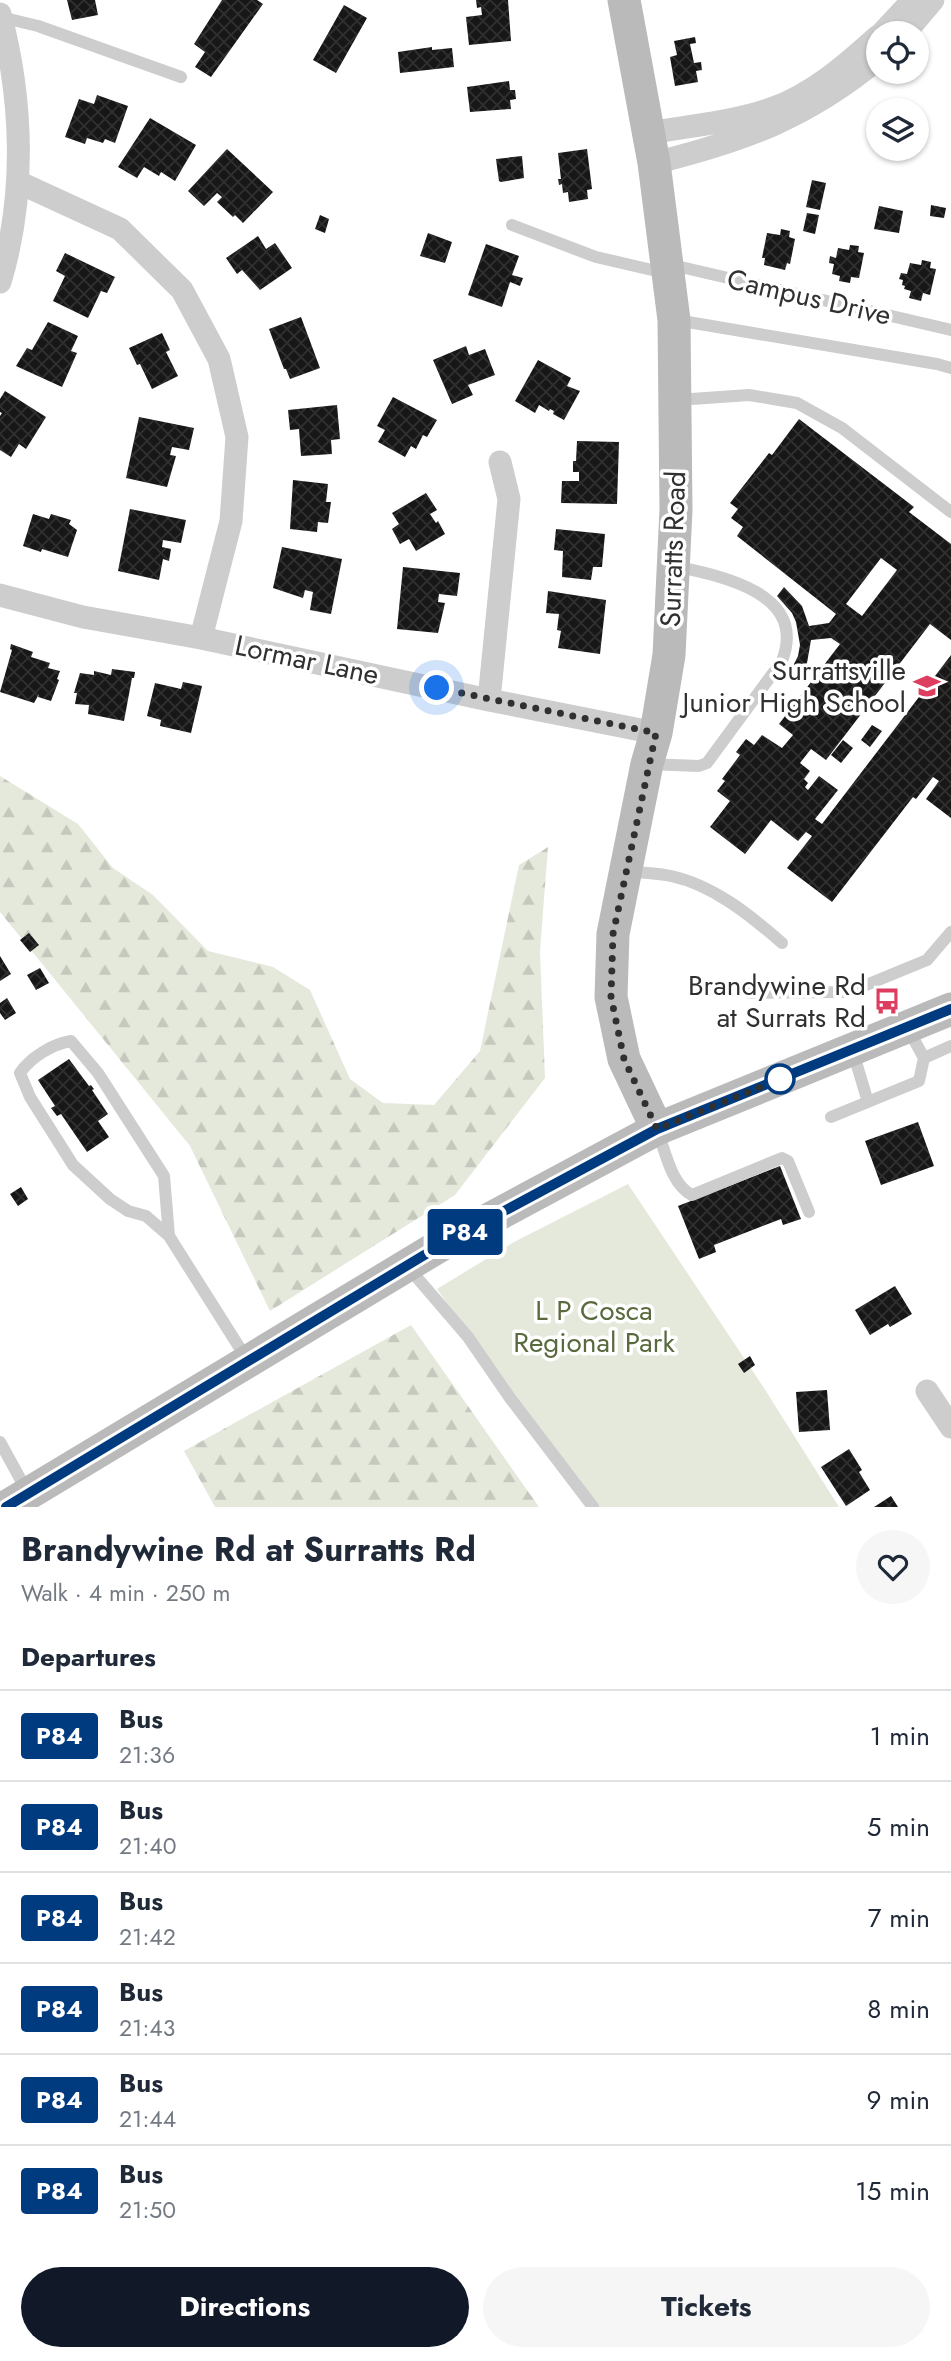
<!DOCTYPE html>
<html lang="en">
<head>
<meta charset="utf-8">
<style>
	body { margin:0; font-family:Jost,sans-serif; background:#f6f6f7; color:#1f2937; height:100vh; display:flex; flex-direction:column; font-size:26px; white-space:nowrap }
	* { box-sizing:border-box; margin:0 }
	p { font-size:23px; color:#747a83 }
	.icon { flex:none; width:38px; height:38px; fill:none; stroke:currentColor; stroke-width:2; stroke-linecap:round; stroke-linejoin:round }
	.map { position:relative; height:1507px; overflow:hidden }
	.panel { display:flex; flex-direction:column; background:#fff; flex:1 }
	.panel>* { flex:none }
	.badge { padding:0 14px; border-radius:5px; font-size:24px; line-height:46px }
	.controls { position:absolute; left:866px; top:21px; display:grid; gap:14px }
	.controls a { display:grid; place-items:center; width:63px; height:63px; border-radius:50%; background:#fff; box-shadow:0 2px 5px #0004; font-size:35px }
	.you { position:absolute; width:35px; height:35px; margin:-18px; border:5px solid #fff; border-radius:50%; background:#1a73e8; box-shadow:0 0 0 10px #1a73e833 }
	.map>.badge { position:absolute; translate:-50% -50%; box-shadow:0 0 0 4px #fff }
	h2 { padding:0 21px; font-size:26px; line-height:63px }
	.round { display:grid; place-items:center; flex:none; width:74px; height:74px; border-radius:37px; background:#f6f6f7 }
	.summary { display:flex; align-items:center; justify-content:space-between; height:119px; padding:0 21px }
	h1 { font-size:33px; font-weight:700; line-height:52px }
	.button { display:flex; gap:14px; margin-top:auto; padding:14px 21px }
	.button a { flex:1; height:80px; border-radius:42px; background:#111827; color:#fff; font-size:28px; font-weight:700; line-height:80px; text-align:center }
	.button a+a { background:#f6f6f7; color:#1f2937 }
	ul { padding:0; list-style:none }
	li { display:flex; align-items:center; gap:21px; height:91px; padding:0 21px; border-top:2px solid #e0e1e3 }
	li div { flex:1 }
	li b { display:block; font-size:26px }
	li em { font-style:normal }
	li .badge { min-width:77px; font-weight:700; text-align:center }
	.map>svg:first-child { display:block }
</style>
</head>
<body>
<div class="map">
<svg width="951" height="1507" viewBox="0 0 951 1507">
	<defs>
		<pattern id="forest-firs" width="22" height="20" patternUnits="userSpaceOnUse" patternTransform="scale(1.75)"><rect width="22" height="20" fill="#e5e9dc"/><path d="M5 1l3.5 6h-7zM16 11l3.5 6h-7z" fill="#c5c8bd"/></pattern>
		<pattern id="building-cross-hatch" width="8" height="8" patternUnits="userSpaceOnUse" patternTransform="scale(1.75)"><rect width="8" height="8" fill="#171717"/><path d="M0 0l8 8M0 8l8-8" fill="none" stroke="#303030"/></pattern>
	</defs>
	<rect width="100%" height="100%" fill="#fff"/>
	<path fill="url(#forest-firs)" d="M 0,776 L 78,824 L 113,868 L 153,895 L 208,951 L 273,967 L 310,990 L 350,1079 L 383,1103 L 434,1105 L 480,1051 L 519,865 L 548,847 L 540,951 L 545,1078 L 455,1195 L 270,1311 L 190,1146 L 0,912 Z
		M 411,1325 L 539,1507 L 215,1507 L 184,1451 Z"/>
	<path fill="#e5e9dc" d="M 628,1184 L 764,1388 L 839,1507 L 588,1507 L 437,1289 L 514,1242 Z"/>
	<path fill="url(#building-cross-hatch)" fill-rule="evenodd" d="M 67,0 L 95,0 L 98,15 L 72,20 Z
		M 222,0 L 257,0 L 263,4 L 211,77 L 195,67 L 205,52 L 194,44 Z
		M 476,0 L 508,0 L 511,41 L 469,45 L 466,17 L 482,15 L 481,7 L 477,8 Z
		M 344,5 L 367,18 L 336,73 L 313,60 Z
		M 695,37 L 696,43 L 690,44 L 694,63 L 701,62 L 702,70 L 696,71 L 698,82 L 675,86 L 670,57 L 677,55 L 674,41 Z
		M 432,47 L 432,50 L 452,48 L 454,67 L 400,73 L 398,52 Z
		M 509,81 L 510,90 L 515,90 L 516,99 L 510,100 L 511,109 L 470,112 L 467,87 Z
		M 97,95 L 128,106 L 115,143 L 105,139 L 103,143 L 87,138 L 85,144 L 65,137 L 79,99 L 94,104 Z
		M 150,118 L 196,145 L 175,181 L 161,172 L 159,176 L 144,167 L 137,178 L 118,167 Z
		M 227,149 L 273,192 L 243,223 L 235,215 L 233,217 L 217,202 L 222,197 L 217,193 L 204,206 L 188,191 Z
		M 587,149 L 592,189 L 587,190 L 588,199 L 569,202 L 568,192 L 563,193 L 562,184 L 559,185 L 558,179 L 561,179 L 558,153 Z
		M 522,156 L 524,178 L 501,182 L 499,181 L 496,159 Z
		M 812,180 L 826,183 L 820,210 L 806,207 Z
		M 931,205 L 946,208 L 944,218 L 930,216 Z
		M 879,206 L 903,211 L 899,233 L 874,229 Z
		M 807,213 L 819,215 L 815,234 L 803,231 Z
		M 320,215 L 329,219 L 325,233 L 315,229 Z
		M 781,229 L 790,231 L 789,237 L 795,239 L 790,264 L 787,263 L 785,270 L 764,265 L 765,258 L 762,258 L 767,233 L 780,235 Z
		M 428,233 L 452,242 L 445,263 L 420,256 Z
		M 258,236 L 266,249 L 275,243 L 292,268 L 260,290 L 242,270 L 237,274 L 226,258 Z
		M 486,244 L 519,256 L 512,275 L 523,278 L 520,286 L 510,282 L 502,307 L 468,295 Z
		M 850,245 L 859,246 L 858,252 L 864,253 L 859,278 L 851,277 L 850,283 L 839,281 L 840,276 L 832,274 L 834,264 L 829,263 L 830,256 L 836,258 L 838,248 L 849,250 Z
		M 65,253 L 115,277 L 107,293 L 101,291 L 88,318 L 53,301 L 65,276 L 56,271 Z
		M 922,260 L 931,262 L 930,268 L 936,269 L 930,295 L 923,293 L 921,301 L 909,298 L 911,291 L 904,289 L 905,286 L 902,285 L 903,280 L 899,279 L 901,273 L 907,274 L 910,263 L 921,265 Z
		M 301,317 L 320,368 L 290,379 L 286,369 L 284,369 L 269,329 Z
		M 48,322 L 78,336 L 71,351 L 77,353 L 62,387 L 16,366 L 27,348 L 32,350 Z
		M 162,333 L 170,350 L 166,352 L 178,376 L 152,389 L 140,364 L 137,365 L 129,348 Z
		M 466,346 L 469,355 L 485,349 L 495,375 L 468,385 L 473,395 L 452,404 L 433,360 Z
		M 538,360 L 571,378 L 567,386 L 580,391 L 564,420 L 553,414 L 554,411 L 550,409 L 549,411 L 539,405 L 535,413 L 515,401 Z
		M 5,391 L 46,417 L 26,449 L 19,444 L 11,457 L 0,450 L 0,416 L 2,413 L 0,412 L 0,399 Z
		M 393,397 L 437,420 L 427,437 L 423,435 L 416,449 L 411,446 L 405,457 L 378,442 L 385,430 L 377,426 Z
		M 337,405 L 340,439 L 331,440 L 332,454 L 301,456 L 299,429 L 290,430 L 288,410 Z
		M 139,417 L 194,428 L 189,450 L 172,447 L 170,455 L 176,456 L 167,487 L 126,478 Z
		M 799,419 L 914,507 L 909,512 L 951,544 L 951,640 L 930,624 L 826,760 L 811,749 L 800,763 L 810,771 L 804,779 L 808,783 L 805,787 L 808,790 L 819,776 L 838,790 L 815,819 L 822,824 L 951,655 L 951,818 L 926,799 L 939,781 L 933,777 L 916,799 L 913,797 L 832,902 L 787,868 L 812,836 L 806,832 L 798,841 L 771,820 L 745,854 L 710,827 L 730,801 L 717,791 L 725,781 L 722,779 L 740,755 L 736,752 L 746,739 L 754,745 L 762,735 L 782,748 L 793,735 L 779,724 L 840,644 L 831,638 L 811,640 L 807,663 L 797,683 L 788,676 L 798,656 L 800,645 L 796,622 L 792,613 L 777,596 L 784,587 L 802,606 L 809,626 L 829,623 L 836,614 L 737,536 L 743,527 L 731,518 L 738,509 L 730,503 L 769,453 L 772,455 ZM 881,558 L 897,570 L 862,616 L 846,604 Z
		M 577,441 L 619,442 L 617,504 L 561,503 L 562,481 L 579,481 L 579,472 L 573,472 L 573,461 L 576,461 Z
		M 293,480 L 328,484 L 326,502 L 331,502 L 328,523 L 318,522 L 317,532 L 290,529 Z
		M 426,493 L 437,510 L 430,514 L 436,523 L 438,521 L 445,534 L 416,551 L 409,539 L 400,544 L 392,529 L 399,524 L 392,513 Z
		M 130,509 L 186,520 L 181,543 L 163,540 L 162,547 L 171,549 L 169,561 L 163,559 L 159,580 L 118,571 Z
		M 33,514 L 49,519 L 51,514 L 71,520 L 69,524 L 77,530 L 68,557 L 42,549 L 41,552 L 23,546 Z
		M 556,529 L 605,534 L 602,567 L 593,567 L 591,580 L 562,577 L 563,551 L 554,550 Z
		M 282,547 L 342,559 L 331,614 L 310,610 L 313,592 L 305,590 L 303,598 L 273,588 Z
		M 403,567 L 460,573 L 457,596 L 439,594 L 438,602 L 445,603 L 438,633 L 397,629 Z
		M 548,591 L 606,600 L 600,654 L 558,648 L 561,631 L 557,630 L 559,614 L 546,613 Z
		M 11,644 L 33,652 L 31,657 L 50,663 L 48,668 L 60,671 L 57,679 L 59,680 L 51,701 L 38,697 L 39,694 L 34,703 L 0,692 L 12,650 L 10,649 Z
		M 112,669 L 135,672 L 134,678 L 132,678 L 124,721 L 88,714 L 89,705 L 75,704 L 77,693 L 74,693 L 80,673 L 94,675 L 94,671 L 111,675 Z
		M 183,682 L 202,686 L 191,733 L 160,726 L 161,720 L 147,716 L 155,683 L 181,689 Z
		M 872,725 L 882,731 L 870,747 L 861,740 Z
		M 843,740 L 853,748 L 841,763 L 831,755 Z
		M 29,933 L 39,945 L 30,952 L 20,940 Z
		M 0,956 L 11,974 L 0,981 Z
		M 40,968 L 49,983 L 36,990 L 27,975 Z
		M 7,998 L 16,1013 L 5,1020 L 0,1013 L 0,1003 Z
		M 69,1059 L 89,1086 L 91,1085 L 94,1089 L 92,1090 L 108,1114 L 98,1121 L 109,1137 L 87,1152 L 61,1114 L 57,1116 L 51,1108 L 55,1106 L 38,1080 Z
		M 918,1122 L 934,1166 L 881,1185 L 865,1141 Z
		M 780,1166 L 801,1219 L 783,1225 L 781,1219 L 714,1245 L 716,1252 L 699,1259 L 678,1206 Z
		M 21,1187 L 28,1199 L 18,1206 L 10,1194 Z
		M 895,1286 L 912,1314 L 890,1327 L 888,1324 L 870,1335 L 855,1310 Z
		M 750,1356 L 755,1365 L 744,1373 L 738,1364 Z
		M 827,1390 L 830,1430 L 799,1432 L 796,1392 Z
		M 849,1449 L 862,1470 L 859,1472 L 870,1490 L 846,1506 L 821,1467 Z
		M 891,1496 L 898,1507 L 874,1507 Z"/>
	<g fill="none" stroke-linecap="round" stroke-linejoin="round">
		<path stroke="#cdcdcd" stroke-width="12" d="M 1,17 L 38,26 L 181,77
			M 512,225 L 596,257 L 665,273
			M 668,264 L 951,330
			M 676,320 L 937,364 L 951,368
			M 677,400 L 749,395 L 797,403 L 842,428 L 951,512
			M 647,764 L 699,766 L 707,763 L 782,661 C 808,593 722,576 674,566
			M 627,871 C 642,873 657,873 671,876 C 713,885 750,915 782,943
			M 750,993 L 842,992 L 854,990 L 927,960 L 951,932
			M 907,1027 L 924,1058 L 951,1046
			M 853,1052 L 868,1102
			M 831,1117 L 919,1081 L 924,1058
			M 657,1129 C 665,1150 671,1185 692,1195 L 782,1158 L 788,1161 L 809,1212
			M 169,1236 L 164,1176 L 98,1073 L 71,1041 C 52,1044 30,1058 20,1073 L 30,1097 L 73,1165 L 110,1199 L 128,1211 L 146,1216 L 169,1236 L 248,1361
			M 407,1266 L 468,1337 L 510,1398 L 593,1507
			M 0,1442 L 28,1493"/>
		<path stroke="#cdcdcd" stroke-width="23" d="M 0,14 C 23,100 26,196 0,282
			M 882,33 L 913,0
			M 905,33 L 933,0
			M 649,133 C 689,126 733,122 771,109 C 812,95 847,64 878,36
			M 654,163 C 743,141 807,118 878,59
			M 18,182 L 120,229 L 182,290 L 219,359 L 237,437 L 231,521 L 201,638
			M 0,595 L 83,617 L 201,638 L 489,700 L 656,733
			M 489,700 L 509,499 L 500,462
			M 927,1391 L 951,1427"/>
		<path stroke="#bababa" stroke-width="33" d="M 624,0 L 654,163 L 674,320 L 676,510 L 669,655 L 656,733 L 647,764 L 613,934 L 611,997 L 624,1059 L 657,1129
			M 6,1507 L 441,1245 L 657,1129 L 951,1009"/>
	</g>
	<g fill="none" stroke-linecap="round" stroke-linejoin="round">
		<g stroke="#fff" stroke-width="16">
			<path id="line" d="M 6,1507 L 441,1245 L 657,1129 L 951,1009"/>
		</g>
		<use href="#line" stroke="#003b80" stroke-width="10"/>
		<path stroke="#303030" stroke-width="7" stroke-dasharray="0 12.6" d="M 437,688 L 656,733 L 613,934 L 611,997 L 624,1059 L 657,1129 L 780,1079"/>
	</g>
	<defs>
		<g id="school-bare" transform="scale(2.1)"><path d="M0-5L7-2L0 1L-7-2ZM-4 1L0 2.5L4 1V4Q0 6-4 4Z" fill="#dd3d5e" stroke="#fff" stroke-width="2.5" paint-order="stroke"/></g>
		<g id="bus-bare" transform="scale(2.1)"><path d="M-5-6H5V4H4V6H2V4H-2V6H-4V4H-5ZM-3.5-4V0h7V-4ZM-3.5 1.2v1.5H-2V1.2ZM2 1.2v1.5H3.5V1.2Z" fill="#dd3d5e" stroke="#fff" stroke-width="2.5" paint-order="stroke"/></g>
	</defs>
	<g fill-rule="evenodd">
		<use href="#school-bare" x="927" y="686"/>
		<use href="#bus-bare" x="887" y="1001"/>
	</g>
	<circle fill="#fff" stroke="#003b80" stroke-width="3.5" cx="780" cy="1079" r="14"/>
	<g text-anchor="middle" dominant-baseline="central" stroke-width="7" stroke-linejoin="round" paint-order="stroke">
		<g font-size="28" fill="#303030" stroke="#fff">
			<text transform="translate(809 297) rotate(13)">Campus Drive</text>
			<text transform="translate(673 549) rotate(-88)">Surratts Road</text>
			<text transform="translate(307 660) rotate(12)">Lormar Lane</text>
		</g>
		<g font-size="28" fill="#303030" stroke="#fff" text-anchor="end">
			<text x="906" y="670">Surrattsville<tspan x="906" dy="32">Junior High School</tspan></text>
			<text x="866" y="985">Brandywine Rd<tspan x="866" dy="32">at Surrats Rd</tspan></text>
		</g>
		<g font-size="28" fill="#596a3f" stroke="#fff">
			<text x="594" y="1310">L P Cosca<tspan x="594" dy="32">Regional Park</tspan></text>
		</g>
	</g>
</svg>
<div class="controls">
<a><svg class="icon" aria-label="locate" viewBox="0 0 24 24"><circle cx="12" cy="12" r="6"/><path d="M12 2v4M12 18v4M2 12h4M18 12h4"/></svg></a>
<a><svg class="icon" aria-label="layers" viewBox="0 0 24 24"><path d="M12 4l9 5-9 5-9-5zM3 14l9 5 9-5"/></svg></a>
</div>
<div class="you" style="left:437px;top:688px"></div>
<b class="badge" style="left:465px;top:1232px;background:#003b80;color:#fff">P84</b>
</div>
<section class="panel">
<div class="summary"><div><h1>Brandywine Rd at Surratts Rd</h1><p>Walk · 4 min · 250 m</p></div><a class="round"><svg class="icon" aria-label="heart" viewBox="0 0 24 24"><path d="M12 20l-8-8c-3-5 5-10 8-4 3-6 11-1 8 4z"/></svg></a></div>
<h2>Departures</h2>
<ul>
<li><span class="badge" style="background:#003b80;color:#fff">P84</span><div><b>Bus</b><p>21:36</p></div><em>1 min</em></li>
<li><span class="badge" style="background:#003b80;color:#fff">P84</span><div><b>Bus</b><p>21:40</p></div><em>5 min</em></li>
<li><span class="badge" style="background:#003b80;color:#fff">P84</span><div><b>Bus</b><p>21:42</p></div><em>7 min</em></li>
<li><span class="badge" style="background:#003b80;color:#fff">P84</span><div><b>Bus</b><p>21:43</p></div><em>8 min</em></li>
<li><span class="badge" style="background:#003b80;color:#fff">P84</span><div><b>Bus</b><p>21:44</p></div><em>9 min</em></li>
<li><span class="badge" style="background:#003b80;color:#fff">P84</span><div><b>Bus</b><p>21:50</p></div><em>15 min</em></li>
</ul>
<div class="button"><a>Directions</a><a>Tickets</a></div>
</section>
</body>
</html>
